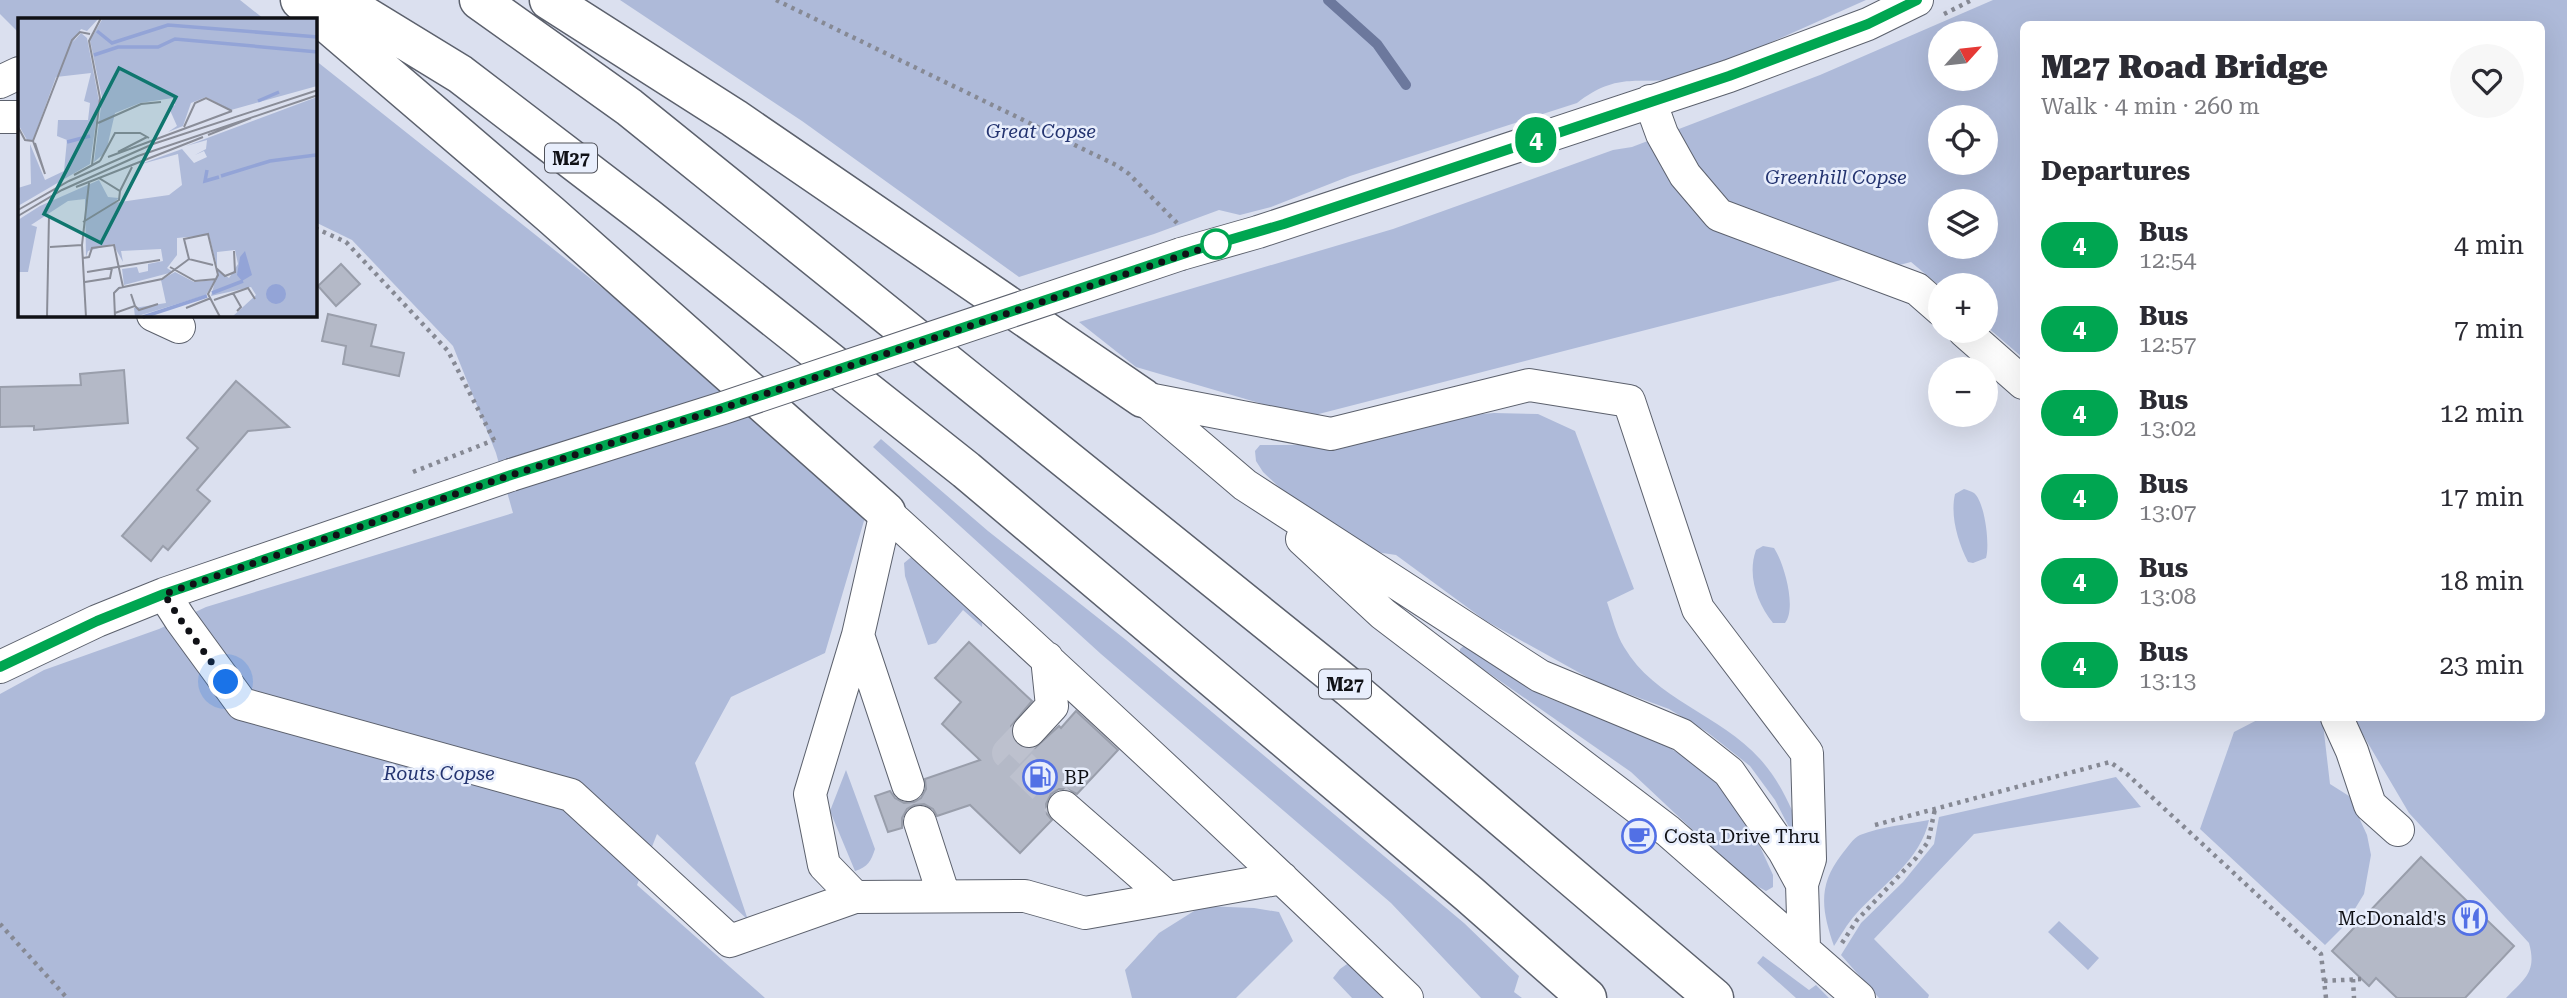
<!DOCTYPE html>
<html lang="en">
<head>
<meta charset="utf-8">
<style>
	body { margin:0; font-family:"Roboto Serif",serif; background:#f7f7f7; color:#2b2b33; height:100vh; display:flex; flex-direction:column; font-size:26px; white-space:nowrap }
	* { box-sizing:border-box; margin:0 }
	p { font-size:23px; color:#7c7c81 }
	.icon { flex:none; width:38px; height:38px; fill:none; stroke:currentColor; stroke-width:2; stroke-linecap:round; stroke-linejoin:round }
	.map { position:relative; flex:1; overflow:hidden }
	.sheet { position:absolute; left:2020px; top:21px; width:525px; height:700px; display:flex; flex-direction:column; background:#fff; border-radius:10px; box-shadow:0 7px 28px #0002 }
	.sheet>* { flex:none }
	.badge { padding:0 14px; border-radius:23px; font-size:24px; line-height:46px }
	.needle { width:46px; rotate:63deg }
	.fabs { position:absolute; left:1928px; top:21px; display:grid; gap:14px }
	.fabs a { display:grid; place-items:center; width:70px; height:70px; border-radius:50%; background:#fff; box-shadow:0 7px 28px #0002; font-size:35px }
	.you { position:absolute; width:35px; height:35px; margin:-18px; border:5px solid #fff; border-radius:50%; background:#1a73e8; box-shadow:0 0 0 10px #1a73e833 }
	.map>.badge { position:absolute; translate:-50% -50%; box-shadow:0 0 0 4px #fff }
	h2 { padding:0 21px; font-size:26px; line-height:63px }
	.round { display:grid; place-items:center; flex:none; width:74px; height:74px; border-radius:37px; background:#f7f7f7 }
	.summary { display:flex; align-items:center; justify-content:space-between; height:119px; padding:0 21px }
	h1 { font-size:33px; font-weight:800; line-height:52px }
	ul { padding:0; list-style:none }
	li { display:flex; align-items:center; gap:21px; height:84px; padding:0 21px }
	li div { flex:1 }
	li b { display:block; font-size:26px }
	li em { font-style:normal }
	li .badge { min-width:77px; font-weight:700; text-align:center }
	.map>svg:first-child { display:block }
</style>
</head>
<body>
<div class="map">
<svg width="2567" height="998" viewBox="0 0 2567 998">
	<rect width="100%" height="100%" fill="#dbe0ef"/>
	<path fill="#aebad9" fill-rule="evenodd" d="M 0,0 L 240,0 L 264,19 L 19,19 L 19,33 L 0,14 Z
		M 620,0 L 1866,0 L 1711,69 C 1702,72 1693,76 1684,78 C 1638,86 1620,70 1577,103 L 1350,176 L 1271,207 L 1240,215 L 1219,210 L 1154,234 L 1019,277 L 802,121 Z
		M 1993,0 L 2567,0 L 2567,998 L 2506,998 C 2525,978 2537,972 2529,943 L 2409,813 L 2359,728 L 2349,718 L 2541,718 L 2541,24 L 2023,24 L 2023,358 L 1986,326 L 1986,285 L 1941,285 L 1941,287 L 1911,262 L 1307,417 L 1136,367 L 1079,322 L 1393,229 L 1613,150 L 1632,147 L 1820,75 ZM 1941,33 L 1986,33 L 1986,79 L 1941,79 ZM 1941,117 L 1986,117 L 1986,163 L 1941,163 ZM 1941,201 L 1986,201 L 1986,247 L 1941,247 Z
		M 315,60 L 707,371 L 866,514 L 825,653 L 731,697 L 695,763 L 748,920 L 657,834 L 637,885 L 765,998 L 0,998 L 0,694 L 44,670 L 159,629 L 206,607 L 513,513 L 496,453 L 453,346 L 352,240 L 315,222 Z
		M 1494,413 L 1538,414 L 1575,431 L 1634,589 L 1607,602 C 1612,616 1616,634 1624,647 C 1654,699 1721,715 1760,759 C 1781,782 1792,810 1804,838 L 1795,839 L 1775,800 L 1750,766 L 1707,732 L 1669,709 L 1596,682 L 1486,621 L 1396,555 L 1376,552 L 1280,488 L 1263,472 L 1256,461 L 1255,451 L 1260,445 L 1344,445 L 1472,415 Z
		M 881,439 L 988,531 L 1126,640 L 1464,923 L 1519,976 L 1514,992 L 1522,998 L 1481,998 L 1391,903 L 1101,654 L 873,447 Z
		M 1964,489 C 1967,490 1971,491 1974,493 C 1985,502 1990,545 1986,558 L 1973,563 L 1968,562 C 1958,542 1950,516 1955,494 Z
		M 1763,546 L 1774,548 C 1784,563 1797,608 1785,623 L 1773,623 C 1757,603 1747,575 1756,550 Z
		M 915,554 L 983,610 L 982,627 L 963,610 L 936,643 L 928,645 L 905,576 L 904,563 Z
		M 1465,645 L 1543,696 L 1660,742 L 1706,770 L 1730,796 L 1757,840 L 1773,875 L 1773,887 L 1766,891 L 1746,880 L 1631,772 L 1460,653 L 1460,649 Z
		M 2261,718 L 2317,718 L 2323,724 L 2330,784 L 2349,796 L 2367,835 L 2371,855 L 2364,894 L 2345,925 L 2325,945 L 2200,829 L 2234,732 Z
		M 846,770 L 875,849 C 871,861 868,867 855,871 L 830,811 Z
		M 2116,777 L 2141,807 L 1974,834 L 1874,939 L 1929,995 L 1928,998 L 1879,998 L 1841,955 L 1861,923 L 1903,882 L 1934,844 L 1939,817 Z
		M 1929,820 C 1921,860 1882,885 1856,914 C 1847,924 1841,935 1834,946 C 1822,911 1817,886 1842,854 C 1847,848 1853,838 1860,835 C 1881,827 1907,824 1929,820 Z
		M 1202,906 L 1254,908 L 1279,912 L 1293,941 L 1236,998 L 1132,998 L 1125,970 L 1159,933 Z
		M 2059,921 L 2099,958 L 2088,970 L 2048,932 Z
		M 1763,956 L 1809,990 L 1816,985 L 1829,998 L 1796,998 L 1757,963 Z
		M 1350,962 L 1391,998 L 1352,998 L 1333,978 L 1340,969 Z"/>
	<g fill="none" stroke-linecap="round" stroke-linejoin="round">
		<path stroke="#6c789d" stroke-width="10" d="M 1328,0 L 1377,44 L 1406,85"/>
	</g>
	<path fill="#b4b9c7" stroke="#999eab" stroke-width="2" d="M 341,264 L 360,284 L 336,306 L 318,286 Z
		M 328,314 L 376,325 L 371,346 L 404,353 L 399,376 L 343,364 L 346,346 L 322,341 Z
		M 124,370 L 128,423 L 34,430 L 34,426 L 0,427 L 0,387 L 81,385 L 80,374 Z
		M 236,381 L 289,427 L 248,431 L 197,490 L 210,501 L 168,550 L 163,546 L 151,561 L 122,536 L 198,448 L 187,438 Z
		M 969,642 L 1032,701 L 1011,726 L 1012,737 L 1017,745 L 1026,749 L 1035,748 L 1059,726 L 1061,728 L 1076,711 L 1118,750 L 1077,794 L 1067,789 L 1059,789 L 1051,794 L 1046,804 L 1047,814 L 1052,820 L 1020,853 L 970,805 L 937,816 L 933,809 L 924,804 L 914,805 L 907,809 L 902,818 L 902,828 L 888,832 L 875,796 L 890,791 L 895,798 L 904,803 L 914,802 L 921,798 L 926,789 L 925,779 L 980,760 L 942,724 L 961,702 L 935,678 Z
		M 2421,857 L 2514,946 L 2465,998 L 2397,998 L 2376,978 L 2369,986 L 2332,951 Z"/>
	<g fill="none" stroke-linecap="round" stroke-linejoin="round">
		<path stroke="#bdc1ce" stroke-width="32" stroke-dasharray="32 16" stroke-linecap="butt" d="M 1029,731 L 1008,753 L 1064,807"/>
		<g stroke="#5c616d" stroke-width="34">
			<path id="minor" d="M 0,82 L 19,73
				M 1650,101 L 1662,134 L 1685,175 L 1719,215 L 1917,289 L 1941,310
				M 0,117 L 19,117
				M 1181,254 L 1258,232 L 1729,76 L 1868,24 L 1917,0
				M 153,315 L 179,327
				M 1964,331 L 2023,383
				M 1143,398 L 1331,434 L 1529,385 L 1629,401 L 1698,609 L 1807,753 L 1810,859 L 1802,884 L 1804,948
				M 1144,399 L 1245,485 L 1540,676 L 1682,735 L 1729,772 L 1784,851 L 1802,884
				M 1302,539 L 1383,614 L 1668,831 L 1859,998
				M 164,594 L 180,619 L 242,704 L 571,795 L 730,941 L 855,897
				M 858,635 L 908,785
				M 0,667 L 97,621 L 164,594 L 511,475
				M 2337,718 L 2352,751 L 2370,805 L 2398,830
				M 1029,731 L 1052,706 L 1047,658
				M 1064,807 L 1167,897
				M 920,822 L 944,896
				M 1282,878 L 1085,913 L 1025,896 L 855,897 L 824,865 L 810,794 L 858,635 L 886,512 C 1062,672 1236,833 1407,998"/>
		</g>
		<g stroke="#5c616d" stroke-width="41">
			<path id="highway" d="M 300,0 L 550,214 L 886,512
				M 339,0 L 460,74 L 647,217 L 966,470 L 1469,894 L 1587,998
				M 479,0 L 629,107 L 1350,688 L 1714,998
				M 549,0 L 734,118 L 1143,398"/>
		</g>
		<path stroke="#868994" stroke-width="4.5" stroke-dasharray="3.5 5" stroke-linecap="butt" d="M 776,0 L 1116,165 L 1129,174 L 1177,223
			M 1944,14 L 1972,0
			M 315,228 L 346,242 L 448,351 L 495,442
			M 413,472 L 494,440
			M 1875,825 L 2110,762 L 2127,774 L 2321,954 L 2326,998
			M 0,924 L 67,998
			M 1842,943 L 1857,920 L 1916,858 L 1928,842 L 1935,809
			M 2353,979 L 2354,998
			M 2324,981 L 2361,979"/>
		<use href="#minor" stroke="#fff" stroke-width="32"/>
		<use href="#highway" stroke="#fff" stroke-width="38"/>
		<g stroke="#5c616d" stroke-width="34" stroke-linecap="butt">
			<path id="minor-bridge" d="M 511,475 L 723,408 L 1181,254"/>
		</g>
		<use href="#minor-bridge" stroke="#fff" stroke-width="32"/>
	</g>
	<g fill="none" stroke-linecap="round" stroke-linejoin="round">
		<g stroke="#fff" stroke-width="16">
			<path id="line" d="M 0,667 L 97,621 L 164,594 L 511,475 L 723,408 L 1195,250 L 1284,224 L 1729,76 L 1868,24 L 1917,0"/>
		</g>
		<use href="#line" stroke="#00a651" stroke-width="10"/>
		<path stroke="#101116" stroke-width="7" stroke-dasharray="0 12.6" d="M 226,682 L 180,619 L 164,594 L 511,475 L 723,408 L 1216,244"/>
	</g>
	<defs>
		<g id="fuel-ring" transform="scale(1.75)"><circle r="9.5" fill="#e8eefc" stroke="#5270e5" stroke-width="1.5"/><path d="M-5.5-6h7V0h2V4h1.3V-2.5L3-4.5l.8-.8L6-3V5H2.5V1h-1V6h-7ZM-4.2-4.7v3.2H.2V-4.7Z" fill="#5270e5"/></g>
		<g id="cafe-ring" transform="scale(1.75)"><circle r="9.5" fill="#e8eefc" stroke="#5270e5" stroke-width="1.5"/><path d="M-5.5-4.5H6V0H3Q3 3.5 0 3.5H-2.5Q-5.5 3.5-5.5 0ZM3-3.2v2h1.7v-2ZM-6 4.5H4V6H-6Z" fill="#5270e5"/></g>
		<g id="restaurant-ring" transform="scale(1.75)"><circle r="9.5" fill="#e8eefc" stroke="#5270e5" stroke-width="1.5"/><path d="M-5-6h1v4h1v-4h1v4h1v-4h1v5L-1.5 .5V6h-2V.5L-5-1ZM5-6V6H3V1.5H1.5Q1.5-4 5-6Z" fill="#5270e5"/></g>
	</defs>
	<g fill-rule="evenodd">
		<use href="#fuel-ring" x="1040" y="777"/>
		<use href="#cafe-ring" x="1639" y="836"/>
		<use href="#restaurant-ring" x="2470" y="918"/>
	</g>
	<circle fill="#fff" stroke="#00a651" stroke-width="3.5" cx="1216" cy="244" r="14"/>
	<g text-anchor="middle" dominant-baseline="central" stroke-width="5" stroke-linejoin="round" paint-order="stroke">
		<g fill="#e8eefc" stroke="#51535b" stroke-width="2">
			<rect x="545" y="143.5" width="52" height="29" rx="5"/>
			<rect x="1319" y="669.5" width="52" height="29" rx="5"/>
		</g>
		<g font-size="18" font-weight="bold" fill="#101116">
			<text x="571" y="158">M27</text>
			<text x="1345" y="684">M27</text>
		</g>
		<g font-size="19" font-style="italic" fill="#243470" stroke="#e8eefc">
			<text x="1041" y="131">Great Copse</text>
			<text x="1836" y="177">Greenhill Copse</text>
			<text x="439" y="773">Routs Copse</text>
		</g>
		<g font-size="19" fill="#101116" stroke="#e8eefc" text-anchor="start">
			<text x="1064" y="777">BP</text>
			<text x="1664" y="836">Costa Drive Thru</text>
			<text x="2446" y="918" text-anchor="end">McDonald's</text>
		</g>
	</g>
	<g transform="translate(18 18)">
		<rect width="299" height="299" fill="#dbe0ef"/>
		<path d="M 0,0 L 81,0 L 69,13 L 63,11 L 55,24 L 63,15 L 69,20 L 81,83 L 72,146 L 0,188 L 0,170 L 13,166 L 12,126 L 27,162 L 46,153 L 49,122 L 39,118 L 40,102 L 70,102 L 72,85 L 66,83 L 73,55 L 38,59 L 15,122 L 9,122 L 0,106 ZM 85,0 L 299,0 L 299,68 L 213,92 L 188,79 L 173,85 L 165,108 L 150,114 L 159,108 L 151,90 L 157,87 L 155,80 L 122,85 L 97,95 L 88,134 L 76,144 L 84,80 L 72,22 ZM 299,79 L 299,299 L 214,299 L 238,277 L 233,269 L 193,278 L 200,252 L 211,260 L 220,246 L 217,232 L 199,234 L 199,249 L 191,217 L 159,220 L 159,237 L 149,250 L 155,254 L 106,267 L 104,251 L 119,249 L 121,255 L 130,253 L 130,246 L 145,243 L 143,231 L 103,233 L 105,244 L 95,226 L 70,233 L 68,239 L 67,181 L 50,183 L 13,207 L 19,209 L 10,254 L 0,254 L 0,202 L 22,188 L 81,162 L 90,179 L 101,180 L 95,185 L 151,177 L 164,167 L 160,136 L 120,147 L 164,131 L 176,145 L 189,139 L 186,133 L 177,137 L 188,131 L 189,122 L 168,128 ZM 157,254 L 176,264 L 197,262 L 188,277 L 117,299 L 116,290 L 148,285 L 143,262 Z" fill="#aebad9"/>
		<path d="M 227,233 L 234,257 L 224,263 L 219,257 L 222,239 ZM248 276a10 10 0 1 1 20 0a10 10 0 1 1-20 0Z" fill="#93a4d7"/>
		<path fill="none" stroke="#93a4d7" stroke-width="3.5" d="M 79,13 L 94,25 L 150,7 L 300,19M 76,37 L 100,29 L 140,29 L 157,21 L 300,34M 240,83 L 261,74M 49,124 L 72,118M 189,152 L 187,163 L 201,159M 203,158 L 252,143 L 298,137M 194,275 L 225,263M 125,299 L 189,278"/>
		<path fill="none" stroke="#8a8d98" stroke-width="2" d="M 80,105 L 123,86 L 143,84M 0,109 L 7,122 L 15,123M 166,109 L 177,85 L 188,80 L 214,93M 190,117 L 233,100M 15,123 L 54,22 L 62,14 L 72,16M 15,123 L 27,156 L 17,125M 100,134 L 129,119M 90,139 L 214,93M 82,143 L 97,115 L 122,115 L 131,120M 74,147 L 82,80 L 71,23 L 83,0M 114,149 L 102,173 L 81,160 L 185,119M 56,157 L 82,143M 58,169 L 81,160M 0,192 L 51,163 L 135,126 L 300,72M 0,198 L 44,172 L 120,138 L 300,77M 65,204 L 101,182 L 102,173M 32,229 L 64,227M 65,240 L 71,239 L 74,230 L 96,227 L 105,269M 171,241 L 166,221 L 190,216 L 200,257 L 190,276 L 202,299M 152,249 L 177,263 L 199,261M 198,250 L 207,258 L 217,254 L 216,233M 69,254 L 142,242M 67,264 L 92,260 L 94,250M 215,275 L 223,289 L 219,293M 196,282 L 230,270 L 237,281M 117,288 L 121,292 L 140,286M 168,290 L 193,280M 97,295 L 117,288 L 113,276M 29,299 L 31,197M 68,299 L 64,227 L 71,165M 97,299 L 96,275 L 101,270 L 144,261 L 171,241 L 195,247"/>
		<path fill="#0f766e" fill-opacity="0.15" stroke="#0f766e" stroke-width="3.5" d="M 101,50 L 158,79 L 83,225 L 26,196 Z"/>
		<rect width="299" height="299" fill="none" stroke="#101116" stroke-width="3.5"/>
	</g>
</svg>
<div class="fabs">
<a><svg class="needle" viewBox="-14 -14 28 28"><path d="M0-13l5 13h-10z" fill="#e53935"/><path d="M0 13l5-13h-10z" fill="#7c7c81"/></svg></a>
<a><svg class="icon" aria-label="locate" viewBox="0 0 24 24"><circle cx="12" cy="12" r="6"/><path d="M12 2v4M12 18v4M2 12h4M18 12h4"/></svg></a>
<a><svg class="icon" aria-label="layers" viewBox="0 0 24 24"><path d="M12 4l9 5-9 5-9-5zM3 14l9 5 9-5"/></svg></a>
<a>+</a>
<a>−</a>
</div>
<div class="you" style="left:226px;top:682px"></div>
<b class="badge" style="left:1536px;top:140px;background:#00a651;color:#fff">4</b>
<section class="sheet">
<div class="summary"><div><h1>M27 Road Bridge</h1><p>Walk · 4 min · 260 m</p></div><a class="round"><svg class="icon" aria-label="heart" viewBox="0 0 24 24"><path d="M12 20l-8-8c-3-5 5-10 8-4 3-6 11-1 8 4z"/></svg></a></div>
<h2>Departures</h2>
<ul>
<li><span class="badge" style="background:#00a651;color:#fff">4</span><div><b>Bus</b><p>12:54</p></div><em>4 min</em></li>
<li><span class="badge" style="background:#00a651;color:#fff">4</span><div><b>Bus</b><p>12:57</p></div><em>7 min</em></li>
<li><span class="badge" style="background:#00a651;color:#fff">4</span><div><b>Bus</b><p>13:02</p></div><em>12 min</em></li>
<li><span class="badge" style="background:#00a651;color:#fff">4</span><div><b>Bus</b><p>13:07</p></div><em>17 min</em></li>
<li><span class="badge" style="background:#00a651;color:#fff">4</span><div><b>Bus</b><p>13:08</p></div><em>18 min</em></li>
<li><span class="badge" style="background:#00a651;color:#fff">4</span><div><b>Bus</b><p>13:13</p></div><em>23 min</em></li>
</ul>
</section>
</div>
</body>
</html>
